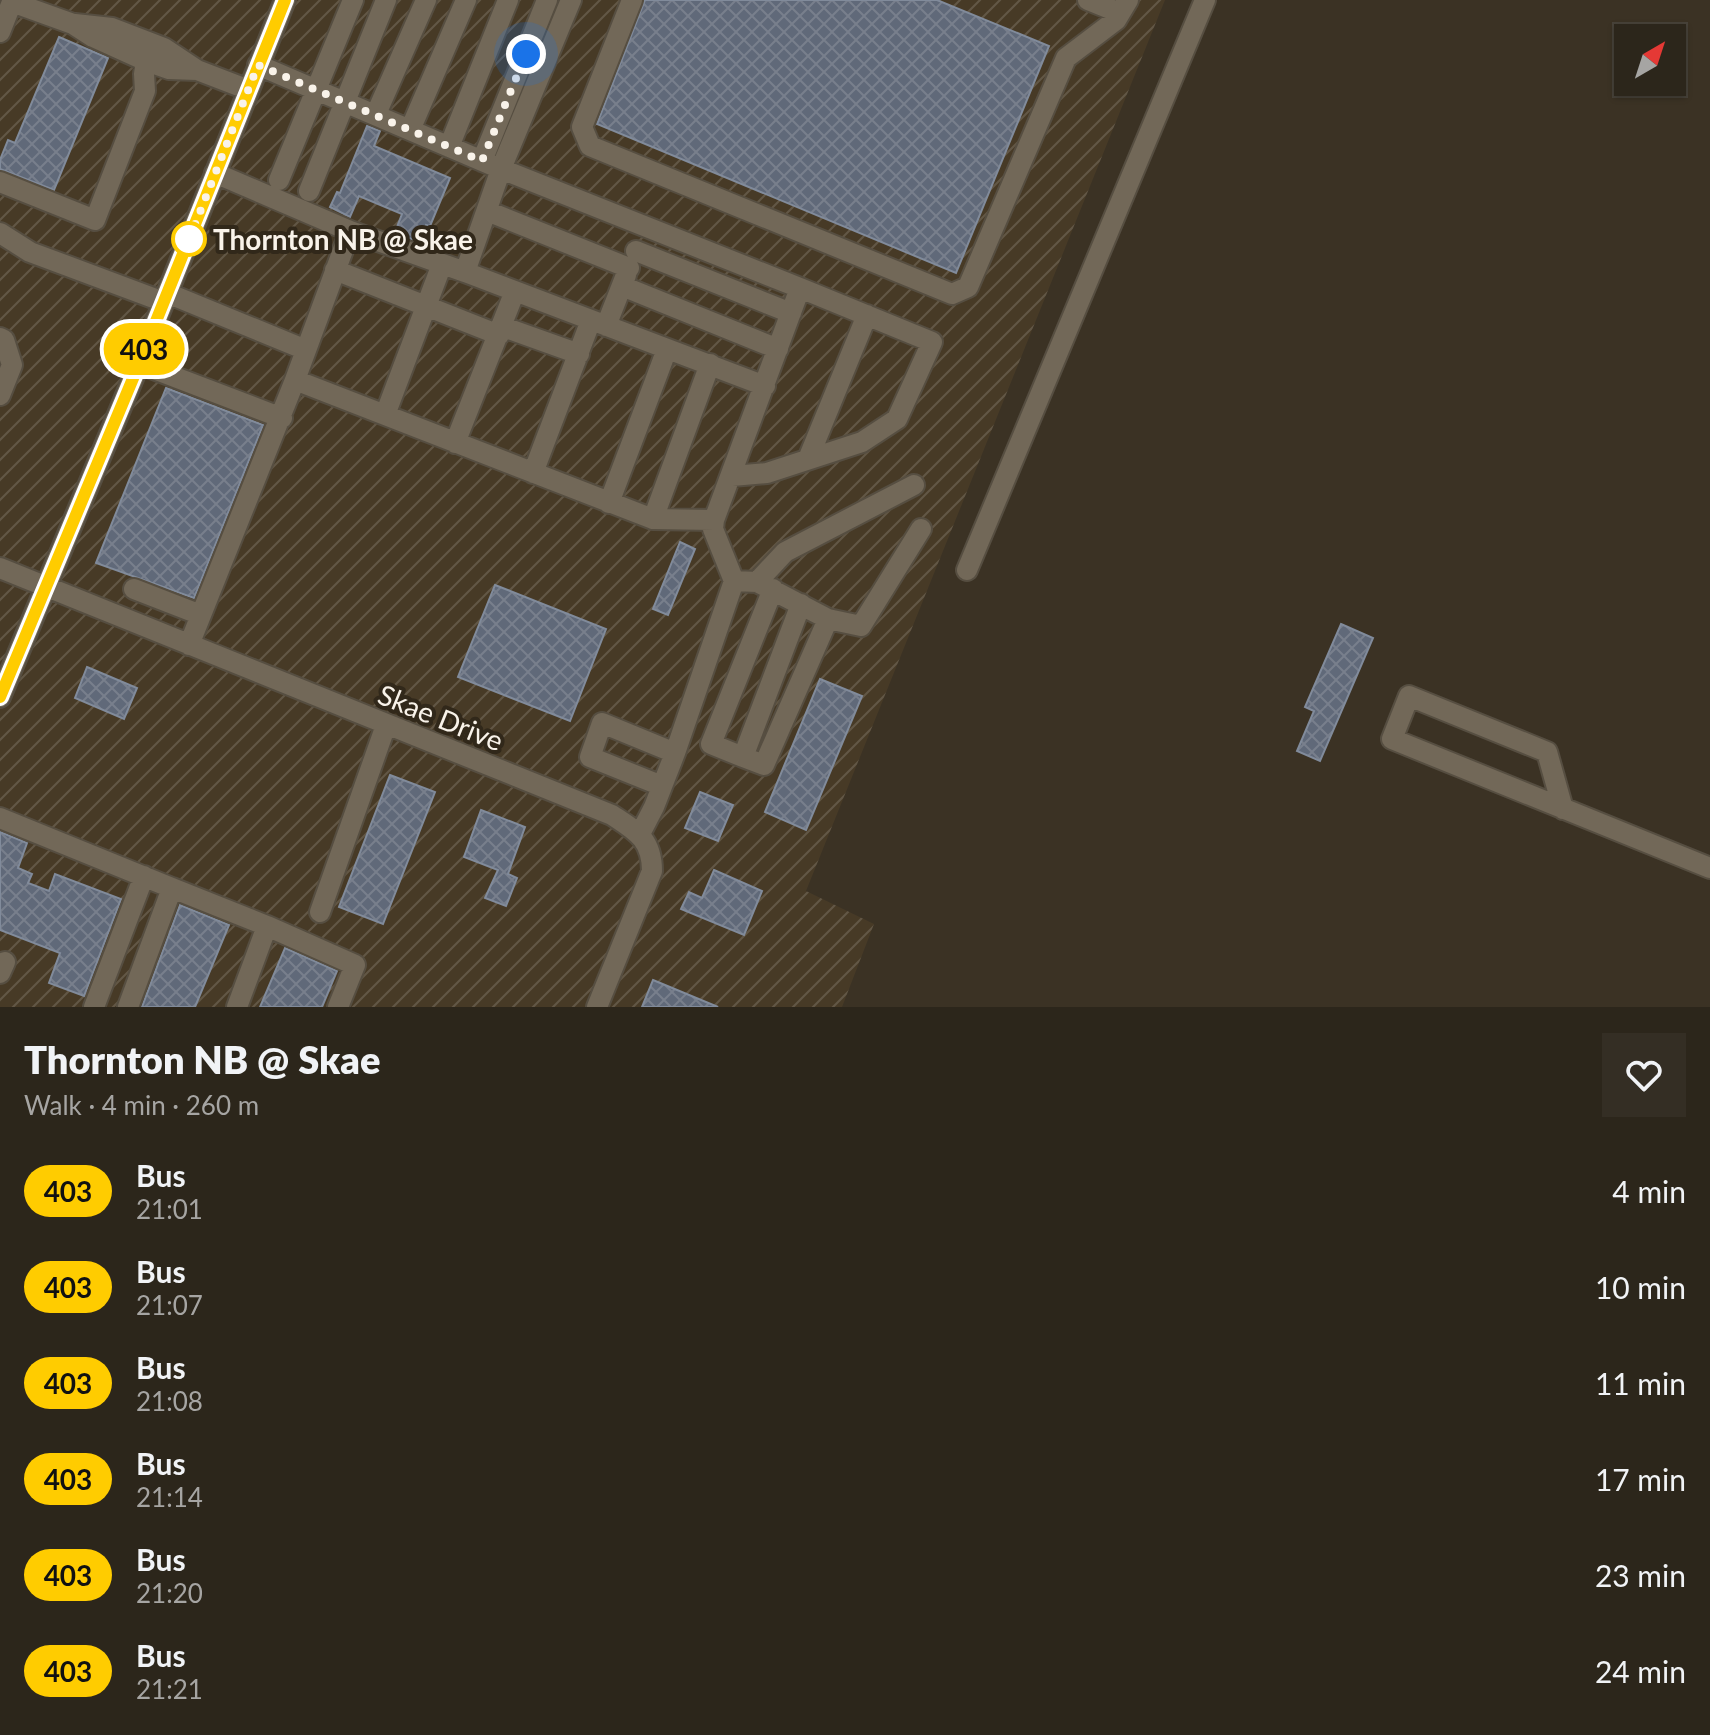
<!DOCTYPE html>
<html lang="en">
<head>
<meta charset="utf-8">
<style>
	body { margin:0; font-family:Lato,sans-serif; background:#342e24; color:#f1f3f6; height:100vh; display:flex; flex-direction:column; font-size:30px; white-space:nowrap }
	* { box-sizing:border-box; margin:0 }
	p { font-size:26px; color:#a6a5a3 }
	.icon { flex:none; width:44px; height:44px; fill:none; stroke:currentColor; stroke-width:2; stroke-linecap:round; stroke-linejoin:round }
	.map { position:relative; height:1007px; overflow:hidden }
	.panel { display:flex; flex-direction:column; background:#2c261b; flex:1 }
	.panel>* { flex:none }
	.badge { padding:0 16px; border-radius:26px; font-size:28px; line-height:52px }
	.needle { width:52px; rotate:39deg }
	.buttons { position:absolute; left:1614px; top:24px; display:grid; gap:16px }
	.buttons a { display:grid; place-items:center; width:72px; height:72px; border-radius:0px; background:#2c261b; box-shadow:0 2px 6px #0004,0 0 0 2px #48433a; font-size:40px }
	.you { position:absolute; width:40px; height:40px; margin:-20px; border:6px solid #fff; border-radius:50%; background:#1a73e8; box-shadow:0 0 0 12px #1a73e833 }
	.map>.badge { position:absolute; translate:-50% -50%; box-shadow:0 0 0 4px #fff }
	.round { display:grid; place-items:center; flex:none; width:84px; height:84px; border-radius:0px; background:#342e24 }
	.overview { display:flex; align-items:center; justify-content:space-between; height:136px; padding:0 24px }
	h1 { font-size:38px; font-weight:800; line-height:60px }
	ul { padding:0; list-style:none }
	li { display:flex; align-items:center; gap:24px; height:96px; padding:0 24px }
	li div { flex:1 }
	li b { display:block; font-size:30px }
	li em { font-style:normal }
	li .badge { min-width:88px; font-weight:700; text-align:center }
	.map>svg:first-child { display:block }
</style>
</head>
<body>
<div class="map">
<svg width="1710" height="1007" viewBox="0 0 1710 1007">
	<defs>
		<pattern id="industrial-furrows" width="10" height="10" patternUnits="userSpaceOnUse" patternTransform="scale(2)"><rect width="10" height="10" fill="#473a26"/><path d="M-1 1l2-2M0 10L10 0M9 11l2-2" fill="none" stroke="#625746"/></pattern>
		<pattern id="building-cross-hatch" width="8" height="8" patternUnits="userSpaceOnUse" patternTransform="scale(2)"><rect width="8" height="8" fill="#606979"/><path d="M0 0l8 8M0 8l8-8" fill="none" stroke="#787f8c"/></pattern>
	</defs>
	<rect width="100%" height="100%" fill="#3b3224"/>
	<path fill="url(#industrial-furrows)" d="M 0,0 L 1165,0 L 806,891 L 874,924 L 842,1007 L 0,1007 Z"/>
	<path fill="url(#building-cross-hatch)" stroke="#818b9b" stroke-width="2" d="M 645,0 L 937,0 L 1049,46 L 956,273 L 597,124 Z
		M 59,37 L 108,58 L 54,190 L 0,169 L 0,160 L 8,140 L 15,143 Z
		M 367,126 L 380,131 L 374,146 L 450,178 L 430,226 L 426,225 L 419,242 L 395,232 L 402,214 L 359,196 L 350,217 L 330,207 L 337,192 L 340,193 Z
		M 166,388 L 263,425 L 194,598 L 96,563 Z
		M 680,542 L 695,549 L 668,615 L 653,609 Z
		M 495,585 L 606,629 L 570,721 L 458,677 Z
		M 1341,624 L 1373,638 L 1320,761 L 1297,751 L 1314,711 L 1305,707 Z
		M 87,667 L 137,688 L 124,719 L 75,698 Z
		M 820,679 L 862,696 L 806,830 L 765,812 Z
		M 390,775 L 435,792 L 383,924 L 339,907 Z
		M 700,792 L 733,805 L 718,841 L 685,828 Z
		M 481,810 L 525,827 L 508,874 L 517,878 L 506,906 L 485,898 L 498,870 L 464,857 Z
		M 0,832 L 27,843 L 18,868 L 32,874 L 28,883 L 49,891 L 55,874 L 121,899 L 84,996 L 49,983 L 60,953 L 0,930 Z
		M 714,870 L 762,891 L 744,935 L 681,909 L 689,892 L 702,898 Z
		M 180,905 L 229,925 L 195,1007 L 142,1007 Z
		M 285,948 L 337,971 L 322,1007 L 260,1007 Z
		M 653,980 L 718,1007 L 642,1007 Z"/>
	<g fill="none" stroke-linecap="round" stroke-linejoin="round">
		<g stroke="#564e41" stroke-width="24">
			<path id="minor" d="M 632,0 L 582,127 L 590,146 L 952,294 L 968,287 L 1066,58 L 1116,20 L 1128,0
				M 1088,0 L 1120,13
				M 75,24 L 112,28 L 164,48 L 197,70 L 249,90
				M 0,32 L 12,2 L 73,24 L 93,37 L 146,61 L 169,69 L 197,70
				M 258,65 L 501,169 L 800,288 L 714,520 L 713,529 L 734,581
				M 376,114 L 426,0
				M 410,130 L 466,0
				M 449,147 L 508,0
				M 482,161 L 547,0
				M 215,173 L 350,231 L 295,380 L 653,519 L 714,520
				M 279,180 L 353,0
				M 0,182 L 95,220 L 145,91 L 144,74 L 146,61
				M 309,191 L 386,0
				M 487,211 L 629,268
				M 350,231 L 465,272 L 501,169 L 571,0
				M 0,233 L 30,252 L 164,302
				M 636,251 L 791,313
				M 335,270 L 499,335
				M 465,272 L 765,386
				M 622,286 L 778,349
				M 167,293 L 306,350
				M 501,326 L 579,354
				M 606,326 L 626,275
				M 0,338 L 4,340 L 12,365 L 0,395
				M 138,363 L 282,418
				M 385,415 L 442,264
				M 455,443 L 515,291
				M 808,459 L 867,315
				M 533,473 L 591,320
				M 732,476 L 767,473 L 862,442 L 897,419 L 932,342 L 800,288
				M 609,503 L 667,349
				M 653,519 L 710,364
				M 0,568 L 612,815 C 636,831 652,839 652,871 L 597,1007
				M 967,570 L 1205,0
				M 757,582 L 785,552 L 914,485
				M 134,589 L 201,615
				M 773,589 L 711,744 L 743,757 L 801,604
				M 189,645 L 295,380
				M 0,697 L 134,376 L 285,0
				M 675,753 L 734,581 L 757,582 L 828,619 L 861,626 L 921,529
				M 743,757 L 764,765 L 828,619
				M 1563,809 L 1547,752 L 1409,696 L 1392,739 L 1710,868
				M 0,818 L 172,888
				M 640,834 L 654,807 L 675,753 L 602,723 L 590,757 L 662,786
				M 320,912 L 386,725
				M 267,926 L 355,965 L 338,1007
				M 0,973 L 5,962
				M 94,1007 L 144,876
				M 128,1007 L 172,888 L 267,926 L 237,1007"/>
		</g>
		<use href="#minor" stroke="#726858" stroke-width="20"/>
	</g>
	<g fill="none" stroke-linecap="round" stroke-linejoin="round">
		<g stroke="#fff" stroke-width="18">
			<path id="line" d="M 0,697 L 134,376 L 285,0"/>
		</g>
		<use href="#line" stroke="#fc0" stroke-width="12"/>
		<path stroke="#f9f3ea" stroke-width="8" stroke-dasharray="0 14.4" d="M 189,239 L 187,245 L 258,65 L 482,161 L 526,54"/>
	</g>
	<circle fill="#fff" stroke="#fc0" stroke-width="4" cx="189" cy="239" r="16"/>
	<g text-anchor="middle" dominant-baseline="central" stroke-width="8" stroke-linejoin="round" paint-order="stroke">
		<g font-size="28" font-weight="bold" fill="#f9f3ea" stroke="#31281a" text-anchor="start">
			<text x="213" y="239">Thornton NB @ Skae</text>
		</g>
		<g font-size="28" fill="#f9f3ea" stroke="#31281a">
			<text transform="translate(441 717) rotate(22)">Skae Drive</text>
		</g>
	</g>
</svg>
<div class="buttons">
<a><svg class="needle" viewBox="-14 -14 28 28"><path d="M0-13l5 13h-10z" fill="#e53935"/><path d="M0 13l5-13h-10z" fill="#a6a5a3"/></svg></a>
</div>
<div class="you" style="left:526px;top:54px"></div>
<b class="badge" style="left:144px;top:349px;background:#fc0;color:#111">403</b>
</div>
<section class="panel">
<div class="overview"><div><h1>Thornton NB @ Skae</h1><p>Walk · 4 min · 260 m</p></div><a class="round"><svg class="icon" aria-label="heart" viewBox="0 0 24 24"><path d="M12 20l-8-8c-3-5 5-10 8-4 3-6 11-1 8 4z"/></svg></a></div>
<ul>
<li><span class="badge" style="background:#fc0;color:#111">403</span><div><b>Bus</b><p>21:01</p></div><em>4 min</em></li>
<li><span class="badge" style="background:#fc0;color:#111">403</span><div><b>Bus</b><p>21:07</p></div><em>10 min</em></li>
<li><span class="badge" style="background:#fc0;color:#111">403</span><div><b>Bus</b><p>21:08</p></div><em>11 min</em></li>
<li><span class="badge" style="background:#fc0;color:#111">403</span><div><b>Bus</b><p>21:14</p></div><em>17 min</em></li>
<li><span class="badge" style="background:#fc0;color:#111">403</span><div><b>Bus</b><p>21:20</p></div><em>23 min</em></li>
<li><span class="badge" style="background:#fc0;color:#111">403</span><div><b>Bus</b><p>21:21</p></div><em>24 min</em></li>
</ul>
</section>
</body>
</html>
